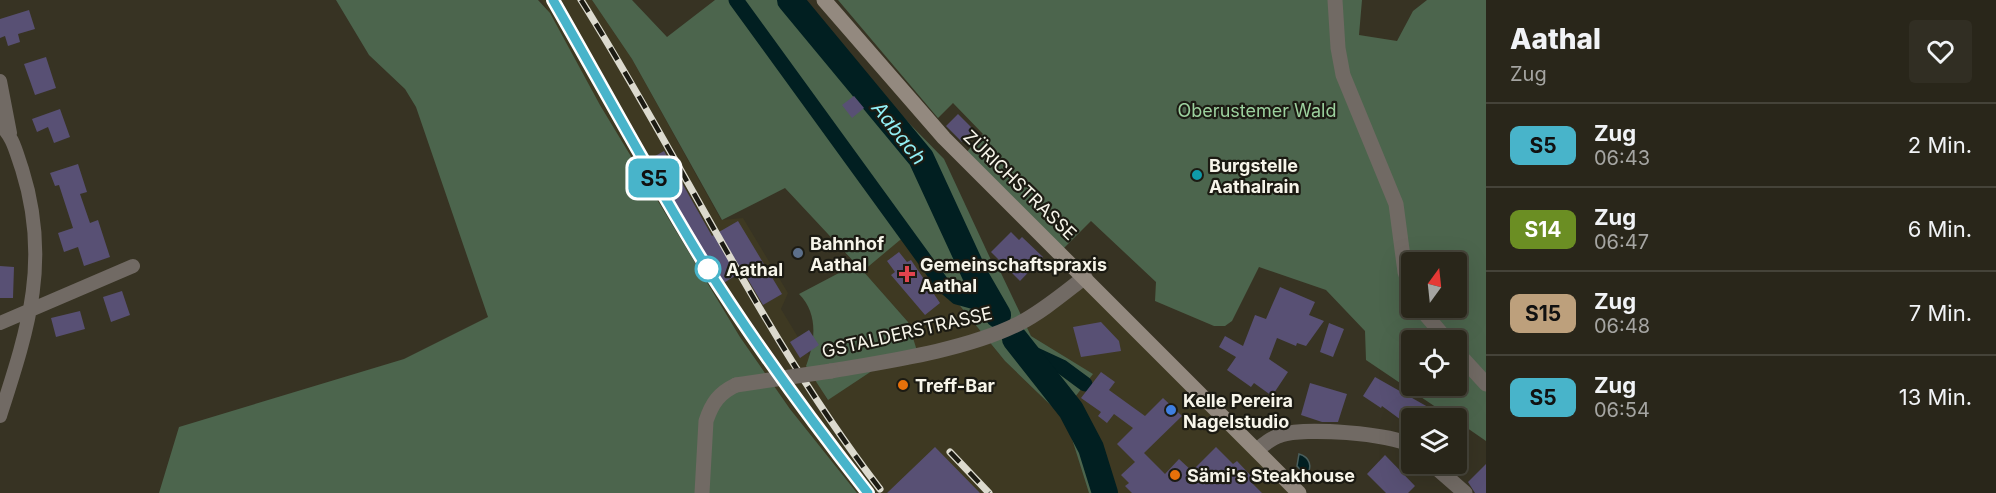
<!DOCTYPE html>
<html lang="de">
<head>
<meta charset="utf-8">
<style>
	body { margin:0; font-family:Inter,sans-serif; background:#312e23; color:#f1f3f6; height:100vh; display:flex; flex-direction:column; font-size:22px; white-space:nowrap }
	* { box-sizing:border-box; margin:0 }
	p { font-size:20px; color:#a5a5a2 }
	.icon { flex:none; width:33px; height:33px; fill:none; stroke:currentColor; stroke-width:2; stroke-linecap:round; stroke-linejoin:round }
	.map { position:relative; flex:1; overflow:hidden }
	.details { display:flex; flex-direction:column; background:#29261a; width:510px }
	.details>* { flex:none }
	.badge { padding:0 12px; border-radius:9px; font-size:21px; line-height:39px }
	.needle { width:39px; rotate:15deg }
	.fabs { position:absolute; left:1401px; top:252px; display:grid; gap:12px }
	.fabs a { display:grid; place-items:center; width:66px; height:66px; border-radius:6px; background:#29261a; box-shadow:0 6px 24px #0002,0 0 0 2px #454339; font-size:30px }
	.map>.badge { position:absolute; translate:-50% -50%; box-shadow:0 0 0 3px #fff }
	.round { display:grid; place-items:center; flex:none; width:63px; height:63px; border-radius:6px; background:#312e23 }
	.head { display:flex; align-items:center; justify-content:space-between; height:102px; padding:0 24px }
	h1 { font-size:28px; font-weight:800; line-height:45px }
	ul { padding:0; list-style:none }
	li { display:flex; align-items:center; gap:18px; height:84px; padding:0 24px; border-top:2px solid #454339 }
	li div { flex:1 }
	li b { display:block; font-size:22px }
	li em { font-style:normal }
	li .badge { min-width:66px; font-weight:700; text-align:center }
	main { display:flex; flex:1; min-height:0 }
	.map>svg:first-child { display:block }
</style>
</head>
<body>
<main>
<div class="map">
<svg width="1486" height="493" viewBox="0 0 1486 493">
	<rect width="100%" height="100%" fill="#373323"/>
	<path fill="#3e3922" d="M 542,0 L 592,0 L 632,59 L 721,220 L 743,218 L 788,293 L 781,309 L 813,362 L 827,400 L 887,361 L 908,322 L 863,271 L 906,234 L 943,285 L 1005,361 L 1066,420 L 1089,493 L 857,493 L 790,409 L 740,337 L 600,105 Z
		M 1085,277 L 1299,493 L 1115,493 L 1090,421 L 1075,397 L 1092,374 L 1031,336 L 1023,321 Z"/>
	<path fill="#4c654d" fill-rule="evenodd" d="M 336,0 L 538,0 L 550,13 L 600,105 L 740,337 L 790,409 L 857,493 L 159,493 L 179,427 L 404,359 L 488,317 L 416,107 L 405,89 L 369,55 Z
		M 592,0 L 632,0 L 667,37 L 715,0 L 804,0 L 900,114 L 944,159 L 991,260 L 1000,271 L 1031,336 L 1093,374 L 1075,397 L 1090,421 L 1115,493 L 1089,493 L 1066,420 L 1005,361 L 943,285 L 906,235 L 863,271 L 908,322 L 918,354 L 887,361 L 828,400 L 806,366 C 815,342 819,314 799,294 L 856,264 L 785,188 L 722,220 L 632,59 Z
		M 838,0 L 1362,0 L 1359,35 L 1397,41 L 1413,11 L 1427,0 L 1486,0 L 1486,441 L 1457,421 L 1456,418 L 1452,418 L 1366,360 L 1365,331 L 1326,290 L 1259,267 L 1232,321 L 1225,326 L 1214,326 L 1155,301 L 1156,282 L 1091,221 L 1060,252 L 963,156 L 983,134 L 953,103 L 938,118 ZM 1412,262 L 1456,262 L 1456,308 L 1412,308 ZM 1412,340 L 1456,340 L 1456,386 L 1412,386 Z"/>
	<path fill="#011f21" stroke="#4b5f5d" stroke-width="1.5" d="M 1299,454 C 1310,457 1313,467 1306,476 L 1297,466 Z"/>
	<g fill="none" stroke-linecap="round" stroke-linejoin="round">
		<path stroke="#011f21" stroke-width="15" d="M 736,0 L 943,285 L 957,297 L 993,307
			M 1021,348 L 1062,367 L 1085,384"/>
		<path stroke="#011f21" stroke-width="26" d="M 790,0 L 921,158 L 975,275 L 998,315
			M 1015,339 L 1071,410 L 1091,448 L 1105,493"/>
	</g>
	<path fill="#585074" d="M 29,10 L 35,29 L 18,34 L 20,42 L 8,46 L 5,36 L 0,38 L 0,19 Z
		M 46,57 L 56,88 L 35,95 L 24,64 Z
		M 854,96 L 864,108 L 852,118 L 842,105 Z
		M 60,109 L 70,137 L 54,143 L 48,127 L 37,132 L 32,119 Z
		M 958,114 L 974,130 L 962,142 L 946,126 Z
		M 664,151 L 712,236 L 738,221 L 782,294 L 763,305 L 743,271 L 722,284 L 648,160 Z
		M 78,164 L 87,192 L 80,194 L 90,223 L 98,220 L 110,257 L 84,266 L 78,247 L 64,252 L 58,233 L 73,228 L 59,185 L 55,186 L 50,173 Z
		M 1011,232 L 1019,240 L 1022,237 L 1043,257 L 1020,281 L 991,252 Z
		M 899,252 L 907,262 L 911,260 L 940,303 L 925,315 L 891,275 L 895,272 L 887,261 Z
		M 0,266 L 14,267 L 13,298 L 0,298 Z
		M 1280,287 L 1315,302 L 1309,315 L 1324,321 L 1306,346 L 1297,343 L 1296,346 L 1277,338 L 1269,359 L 1288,372 L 1272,396 L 1254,383 L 1251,387 L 1227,370 L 1236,357 L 1219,347 L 1225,336 L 1243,346 L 1255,315 L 1266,319 Z
		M 122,291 L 130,315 L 111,322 L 103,297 Z
		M 80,311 L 85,329 L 56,337 L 51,318 Z
		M 1101,322 L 1119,341 L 1121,351 L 1081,357 L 1073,327 Z
		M 1329,323 L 1344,329 L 1333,357 L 1320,352 Z
		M 809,330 L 819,345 L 800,358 L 790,342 Z
		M 1101,372 L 1115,382 L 1109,390 L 1145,416 L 1163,398 L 1182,416 L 1144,453 L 1165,474 L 1179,459 L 1192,471 L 1216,447 L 1233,464 L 1237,461 L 1253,478 L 1250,481 L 1262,493 L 1132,493 L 1125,486 L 1129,483 L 1121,475 L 1135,462 L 1117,444 L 1133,428 L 1114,414 L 1107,423 L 1098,416 L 1101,412 L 1081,398 Z
		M 1375,377 L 1428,407 L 1419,418 L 1412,418 L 1412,428 L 1382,406 L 1381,408 L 1363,396 Z
		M 1310,383 L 1347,394 L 1338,422 L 1322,422 L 1301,415 Z
		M 935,447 L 980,493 L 887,493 Z
		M 1385,455 L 1415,486 L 1408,493 L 1386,493 L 1367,474 Z
		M 1486,464 L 1486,493 L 1475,493 L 1468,482 Z"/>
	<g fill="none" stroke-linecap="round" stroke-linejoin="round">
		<path stroke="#716a64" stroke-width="14" d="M 0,81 L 10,133
			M 0,125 C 13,136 16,152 22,169 C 51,261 28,329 0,416
			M 0,323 L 133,266"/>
		<path stroke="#716a64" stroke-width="15" d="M 1335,0 L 1338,48 L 1343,75 L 1396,204 L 1405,272 L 1412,292
			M 1420,308 L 1447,340
			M 1456,351 L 1486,384
			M 831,371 C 889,361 966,350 1018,324 C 1042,312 1064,293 1085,277
			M 1257,450 C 1264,444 1271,438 1281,435 C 1303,427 1391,433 1412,446
			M 1432,464 L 1465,493
			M 702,493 L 706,421 C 712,403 719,393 736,385"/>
		<path stroke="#93897f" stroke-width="15" d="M 824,0 L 944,138 L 1299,493"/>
		<g stroke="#dcdace" stroke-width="7">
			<path id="rail" d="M 553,0 C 603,87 650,175 702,260 C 753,341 809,418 868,493
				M 581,0 C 683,162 763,337 880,489
				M 950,452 L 989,493"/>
		</g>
		<use href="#rail" stroke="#1c1b13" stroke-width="4.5" stroke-dasharray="14" stroke-linecap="butt"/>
		<path stroke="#716a64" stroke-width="15" d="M 736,385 L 831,371"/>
	</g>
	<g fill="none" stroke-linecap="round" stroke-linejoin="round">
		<g stroke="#fff" stroke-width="14">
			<path id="line" d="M 553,0 C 603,87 650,175 702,260 C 753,341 809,418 868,493"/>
		</g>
		<use href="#line" stroke="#48b4ca" stroke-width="9"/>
	</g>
	<circle fill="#0f9aa8" stroke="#1c1b13" stroke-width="2" cx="1197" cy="175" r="6"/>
	<circle fill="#5c6f8a" stroke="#1c1b13" stroke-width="2" cx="798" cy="253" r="6"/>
	<circle fill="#fff" stroke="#48b4ca" stroke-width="3" cx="708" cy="269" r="12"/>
	<path fill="#e0444e" stroke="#1c1b13" stroke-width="2" d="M904 265h6v6h6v6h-6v6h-6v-6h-6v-6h6z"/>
	<g fill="#e8710a" stroke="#1c1b13" stroke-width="2">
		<circle cx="903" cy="385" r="6"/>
		<circle cx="1175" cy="475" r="6"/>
	</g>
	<circle fill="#3f7fe0" stroke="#1c1b13" stroke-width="2" cx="1171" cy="410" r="6"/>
	<g text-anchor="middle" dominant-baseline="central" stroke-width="4.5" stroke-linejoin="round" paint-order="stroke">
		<g font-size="18" fill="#9cd19e" stroke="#1c1b13">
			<text x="1257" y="110">Oberustemer Wald</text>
		</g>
		<g font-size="18" font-weight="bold" fill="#f7f5ea" stroke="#1c1b13" text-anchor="start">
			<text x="1209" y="165">Burgstelle<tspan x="1209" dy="21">Aathalrain</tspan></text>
			<text x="810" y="243">Bahnhof<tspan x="810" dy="21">Aathal</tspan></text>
			<text x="920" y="264">Gemeinschaftspraxis<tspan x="920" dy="21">Aathal</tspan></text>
			<text x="915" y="385">Treff-Bar</text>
			<text x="1183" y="400">Kelle Pereira<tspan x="1183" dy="21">Nagelstudio</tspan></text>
			<text x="1187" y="475">Sämi's Steakhouse</text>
		</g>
		<g font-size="18" fill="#f7f5ea" stroke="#1c1b13">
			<text transform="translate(1020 185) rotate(44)">ZÜRICHSTRASSE</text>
			<text transform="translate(907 332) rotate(-13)">GSTALDERSTRASSE</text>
		</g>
		<g font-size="18" font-weight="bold" fill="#f7f5ea" stroke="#1c1b13" text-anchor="start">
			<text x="726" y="269">Aathal</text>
		</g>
		<g font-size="20" font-style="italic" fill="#92eff5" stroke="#1c1b13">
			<text transform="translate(899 133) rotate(52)">Aabach</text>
		</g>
	</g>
</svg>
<div class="fabs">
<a><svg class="needle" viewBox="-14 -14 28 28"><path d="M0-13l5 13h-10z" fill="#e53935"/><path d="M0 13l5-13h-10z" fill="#a5a5a2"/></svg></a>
<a><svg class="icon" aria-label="locate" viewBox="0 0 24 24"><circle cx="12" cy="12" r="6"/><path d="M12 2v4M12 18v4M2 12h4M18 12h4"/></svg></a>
<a><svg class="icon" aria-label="layers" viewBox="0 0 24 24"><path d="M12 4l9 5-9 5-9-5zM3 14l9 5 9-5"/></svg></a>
</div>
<b class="badge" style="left:654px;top:178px;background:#48b4ca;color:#111">S5</b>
</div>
<section class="details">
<div class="head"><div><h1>Aathal</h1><p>Zug</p></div><a class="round"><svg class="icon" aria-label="heart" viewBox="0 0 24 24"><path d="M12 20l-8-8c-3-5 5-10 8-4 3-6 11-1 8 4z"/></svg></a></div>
<ul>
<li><span class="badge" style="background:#48b4ca;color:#111">S5</span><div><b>Zug</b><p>06:43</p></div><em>2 Min.</em></li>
<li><span class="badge" style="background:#6b8e23;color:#fff">S14</span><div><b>Zug</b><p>06:47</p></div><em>6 Min.</em></li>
<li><span class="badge" style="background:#bda07c;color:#111">S15</span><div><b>Zug</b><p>06:48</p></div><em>7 Min.</em></li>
<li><span class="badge" style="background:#48b4ca;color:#111">S5</span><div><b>Zug</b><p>06:54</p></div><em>13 Min.</em></li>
</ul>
</section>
</main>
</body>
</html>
